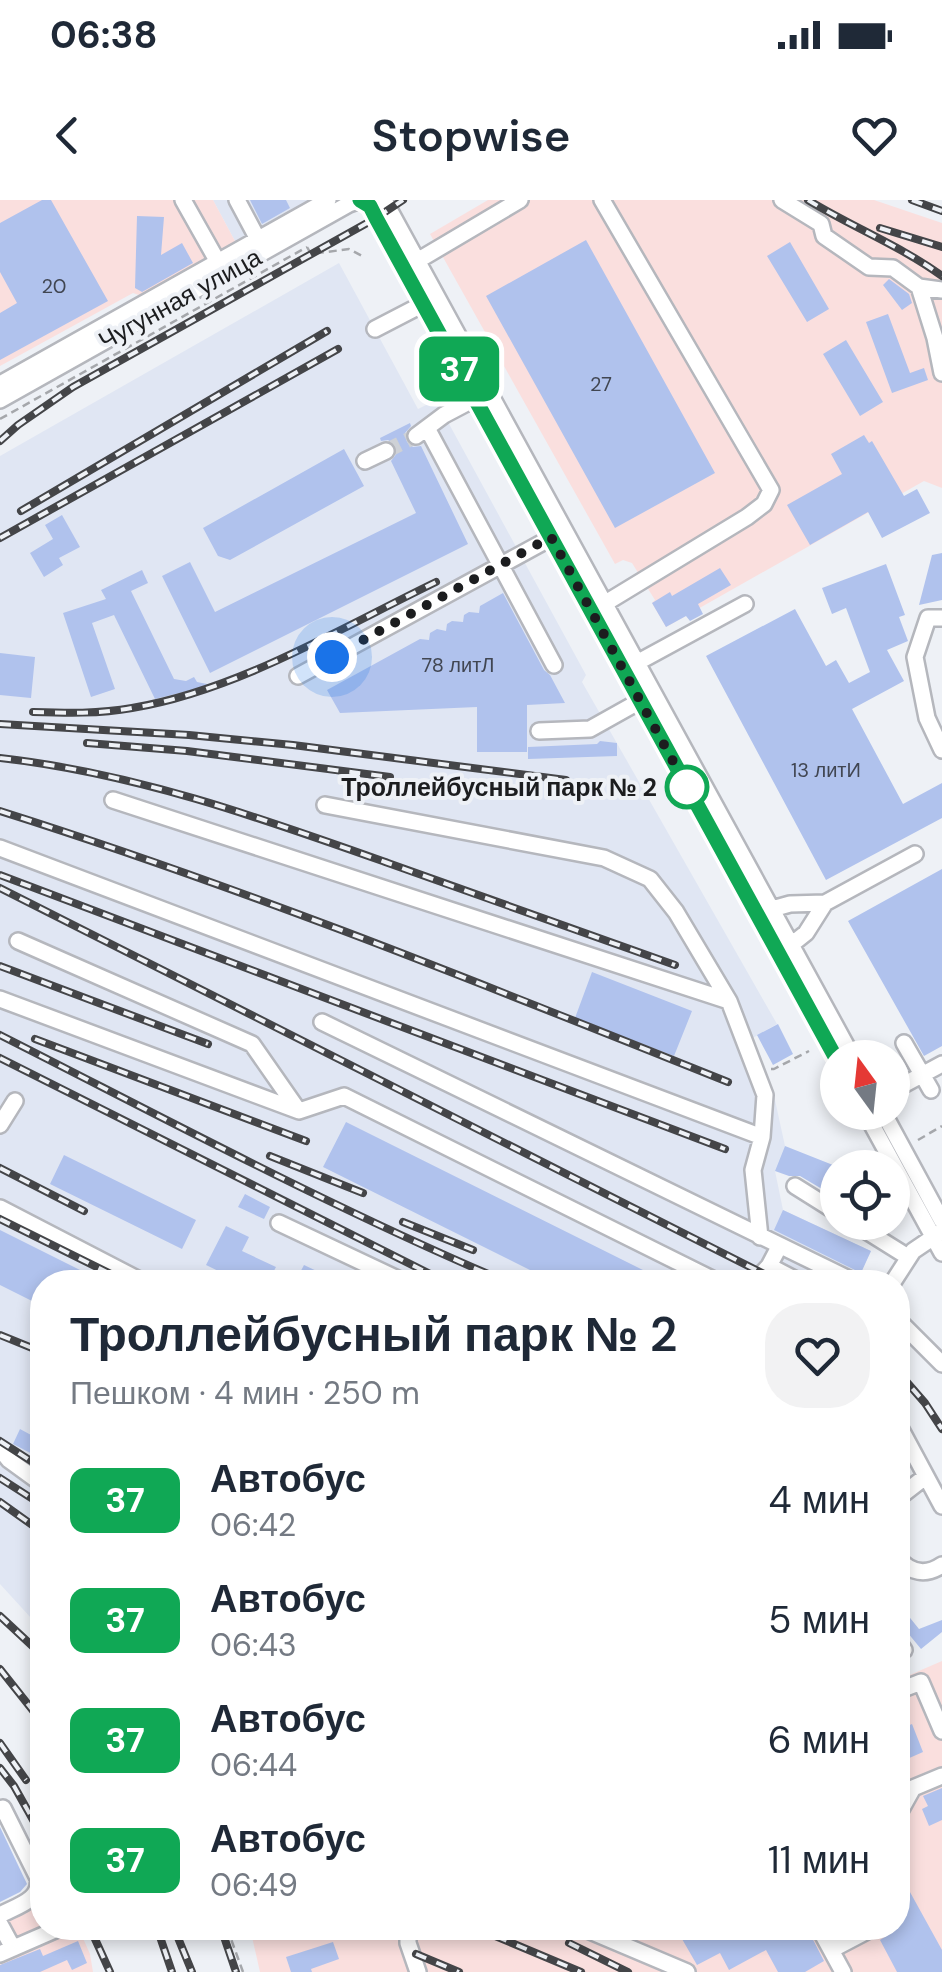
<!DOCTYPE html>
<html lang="ru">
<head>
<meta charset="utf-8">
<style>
	body { margin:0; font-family:"DM Sans",sans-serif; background:#f2f2f3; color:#1f2937; height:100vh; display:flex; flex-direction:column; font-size:38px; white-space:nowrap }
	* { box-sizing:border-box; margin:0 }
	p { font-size:32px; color:#747a83 }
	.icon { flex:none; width:55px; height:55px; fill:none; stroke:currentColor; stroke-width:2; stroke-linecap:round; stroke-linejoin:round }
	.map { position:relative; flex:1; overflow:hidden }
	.side { position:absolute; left:30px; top:1070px; width:880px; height:670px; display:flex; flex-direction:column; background:#fff; border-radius:40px; box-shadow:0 5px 15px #0003 }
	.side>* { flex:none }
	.badge { padding:0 20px; border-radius:15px; font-size:35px; line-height:65px }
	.needle { width:65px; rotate:345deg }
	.fabs { position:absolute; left:820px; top:840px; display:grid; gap:20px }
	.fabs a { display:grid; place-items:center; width:90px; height:90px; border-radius:50%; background:#fff; box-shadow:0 5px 15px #0003; font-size:50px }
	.you { position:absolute; width:50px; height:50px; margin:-25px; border:8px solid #fff; border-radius:50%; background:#1a73e8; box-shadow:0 0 0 15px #1a73e833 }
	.map>.badge { position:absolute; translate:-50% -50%; box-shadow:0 0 0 5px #fff }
	.round { display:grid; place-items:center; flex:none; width:105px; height:105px; border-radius:40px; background:#f2f2f3 }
	.summary { display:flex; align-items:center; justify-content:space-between; height:170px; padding:0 40px }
	h1 { font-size:48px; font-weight:600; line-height:75px }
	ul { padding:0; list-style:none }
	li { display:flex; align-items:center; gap:30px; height:120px; padding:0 40px }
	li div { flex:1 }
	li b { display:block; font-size:38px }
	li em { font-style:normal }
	li .badge { min-width:110px; font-weight:700; text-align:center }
	.status { display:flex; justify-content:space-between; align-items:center; height:70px; padding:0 50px; background:#fff; direction:ltr }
	.status svg { height:28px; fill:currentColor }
	header { display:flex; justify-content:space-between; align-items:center; height:130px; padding:0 40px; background:#fff; font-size:45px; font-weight:600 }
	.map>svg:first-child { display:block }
</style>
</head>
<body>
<div class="status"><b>06:38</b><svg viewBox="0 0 49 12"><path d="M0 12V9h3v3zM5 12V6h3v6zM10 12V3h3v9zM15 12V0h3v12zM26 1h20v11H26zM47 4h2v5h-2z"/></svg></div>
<header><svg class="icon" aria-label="back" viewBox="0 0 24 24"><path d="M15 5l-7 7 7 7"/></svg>Stopwise<svg class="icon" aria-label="heart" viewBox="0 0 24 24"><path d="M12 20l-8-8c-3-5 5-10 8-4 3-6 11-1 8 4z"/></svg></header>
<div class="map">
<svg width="942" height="1772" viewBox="0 0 942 1772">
	<rect width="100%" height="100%" fill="#eef1f6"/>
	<path fill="#e0e6f3" d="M 213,0 L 313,0 L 236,43 Z
		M 339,63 L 418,209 L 436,200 L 586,475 L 582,482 L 777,824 L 749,840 L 773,891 L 785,946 L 775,971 L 783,1010 L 871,1051 L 856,1082 L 42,1082 L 42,1430 L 0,1384 L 0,256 Z"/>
	<path fill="#fadfde" d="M 0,0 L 213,0 L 236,43 L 142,96 L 133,93 L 0,166 Z
		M 488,0 L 874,0 L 942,23 L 942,288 L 924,281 L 666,427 L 652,403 L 655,400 L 632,363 L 623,360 L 615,364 L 430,34 Z
		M 942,1461 L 942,1772 L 260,1772 L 250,1728 L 898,1728 L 898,1480 Z
		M 42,1697 L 42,1728 L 74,1728 L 82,1736 L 90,1754 L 93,1772 L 0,1772 L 0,1719 Z"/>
	<path fill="#b0c2ed" d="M 42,0 L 51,0 L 108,101 L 0,160 L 0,113 L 17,103 L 0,72 L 0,23 Z
		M 250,0 L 286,0 L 290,8 L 262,24 Z
		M 137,16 L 164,17 L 161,55 L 182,43 L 193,63 L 142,92 L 135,88 Z
		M 586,40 L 715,273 L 615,328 L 486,96 Z
		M 790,42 L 829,109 L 807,122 L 767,56 Z
		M 889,79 L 909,94 L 912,103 L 902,110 L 883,85 Z
		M 888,114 L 910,173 L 924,168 L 928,180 L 892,193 L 866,122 Z
		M 846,140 L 883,202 L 860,216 L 823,154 Z
		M 410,223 L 411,226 L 405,233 L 407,242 L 413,247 L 421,246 L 468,344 L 210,473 L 162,376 L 190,362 L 215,412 L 416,313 L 391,261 L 397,253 L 396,245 L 388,240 L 381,241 L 380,238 Z
		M 864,235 L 869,243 L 872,241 L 904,296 L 917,289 L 930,313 L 882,338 L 868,312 L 810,345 L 787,305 L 842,274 L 831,254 Z
		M 344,249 L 364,286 L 230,360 L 218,356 L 203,328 Z
		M 62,315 L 80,347 L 59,358 L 63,365 L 44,377 L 30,353 L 53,339 L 45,325 Z
		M 942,353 L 942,400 L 919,405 L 932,355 Z
		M 886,364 L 905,415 L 899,417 L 908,441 L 887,450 L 904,481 L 852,509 L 903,604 L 942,583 L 942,618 L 826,680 L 706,456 L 795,409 L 826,466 L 836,460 L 849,483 L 870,472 L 846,408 L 832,414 L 822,388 Z
		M 720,368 L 731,385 L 698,404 L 703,414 L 690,421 L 686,416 L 666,427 L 652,403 L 670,392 L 672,396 Z
		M 142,370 L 148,383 L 131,391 L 174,479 L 186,481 L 194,477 L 197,482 L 212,485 L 155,499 L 114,415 L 92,423 L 115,489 L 91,497 L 63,413 L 106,399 L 101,390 Z
		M 503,393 L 544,470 L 550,475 L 565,503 L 527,505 L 527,552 L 477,552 L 477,507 L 340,513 L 327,490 L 420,439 L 429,440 L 430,433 L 437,429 L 446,431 L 447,424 L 452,421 L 463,422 L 464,415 L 469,412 L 479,413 L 480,406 Z
		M 0,453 L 35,457 L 31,498 L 0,495 Z
		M 600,541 L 617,543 L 617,556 L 528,559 L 528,547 L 597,544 Z
		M 942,669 L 942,846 L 924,856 L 848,721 Z
		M 592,772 L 692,811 L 674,856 L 575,818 Z
		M 778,824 L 793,854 L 773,865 L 757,835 Z
		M 346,922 L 667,1082 L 554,1082 L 323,967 Z
		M 785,946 L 838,967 L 838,996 L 822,989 L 800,976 L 789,976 L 775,971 Z
		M 64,955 L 196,1020 L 182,1049 L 50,984 Z
		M 245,994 L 270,1007 L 264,1019 L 238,1007 Z
		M 783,1010 L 871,1051 L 861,1073 L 774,1030 Z
		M 226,1026 L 249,1037 L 242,1051 L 276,1067 L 268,1082 L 241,1082 L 206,1065 Z
		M 0,1030 L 104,1082 L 42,1082 L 42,1106 L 0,1085 Z
		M 304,1065 L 340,1082 L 295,1082 Z
		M 20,1229 L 42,1241 L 42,1259 L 13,1244 Z
		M 898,1403 L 919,1429 L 942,1420 L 942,1432 L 921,1449 L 898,1421 Z
		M 912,1524 L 923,1552 L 898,1563 L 898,1530 Z
		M 942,1588 L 942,1620 L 929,1626 L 922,1609 L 928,1606 L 923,1596 Z
		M 0,1627 L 27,1684 L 20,1692 L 0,1702 Z
		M 905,1683 L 942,1750 L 942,1772 L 897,1772 L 880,1740 L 888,1735 L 884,1728 L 898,1728 L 898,1687 Z
		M 687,1728 L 807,1728 L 824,1761 L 805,1772 L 778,1772 L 766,1750 L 729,1770 L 720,1753 L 697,1765 L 678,1732 Z
		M 78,1741 L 87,1763 L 72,1770 L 67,1760 L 40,1772 L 0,1772 L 0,1765 L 40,1749 L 43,1756 Z
		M 333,1742 L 339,1759 L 311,1769 L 312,1772 L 291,1772 L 286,1757 Z"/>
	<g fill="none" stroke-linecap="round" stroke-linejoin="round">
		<path stroke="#ced1d6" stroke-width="15" stroke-dasharray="15 8" stroke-linecap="butt" d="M 386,251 L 416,236"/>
		<g stroke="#b5b7bd" stroke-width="20">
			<path id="minor" d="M 183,0 L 223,71
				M 237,0 L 261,45
				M 384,0 L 853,858
				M 782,0 L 821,24 L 824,36 L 869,67 L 893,68 L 919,87 L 935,138 L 942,173
				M 360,1 L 370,6 L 376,18 L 838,862
				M 412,64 L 520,0
				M 919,87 L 942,90
				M 375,129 L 429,101
				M 0,184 L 328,0
				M 0,200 L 349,4 L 360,0
				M 427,228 L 554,465
				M 416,236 L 444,215 L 480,196
				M 365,261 L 386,251
				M 599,407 L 747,317 L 764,304 L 771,290 L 602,0
				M 942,418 L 928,418 L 915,457 L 927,518 L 942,550
				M 631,466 L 745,404
				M 298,476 L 558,334
				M 539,531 L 590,529 L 640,501
				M 113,600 L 729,801 L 765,895 L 762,937 L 753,970 L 760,1037
				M 325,605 L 604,658 L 650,679 L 676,712 L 729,801
				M 0,648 L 762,937
				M 825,703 L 915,654
				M 765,711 L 790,704 L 825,703 L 806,733 L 786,749
				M 18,741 L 252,844 L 298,910
				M 0,799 L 299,911 L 344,896 L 718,1082
				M 322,822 L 855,1082
				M 904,843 L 931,890
				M 892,891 L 942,864
				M 865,912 L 942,1053
				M 883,912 L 942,1021
				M 0,925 L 15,901
				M 795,986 L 838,1013
				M 0,1008 L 143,1082
				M 852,1022 L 908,1057
				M 279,1023 L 404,1082
				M 769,1066 L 800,1082
				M 754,1082 L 769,1066 L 779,1047
				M 893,1082 L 913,1051 L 941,1032
				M 898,1120 L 942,1164
				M 898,1224 L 942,1306
				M 0,1249 L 9,1260 L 42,1284
				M 898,1298 L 925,1277
				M 898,1358 C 910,1373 926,1376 942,1365
				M 898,1441 L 904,1450
				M 898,1491 L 921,1482 L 942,1531
				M 898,1615 L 913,1588 L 942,1576
				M 0,1715 C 17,1706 42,1700 38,1678 L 3,1608
				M 0,1724 L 13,1748
				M 408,1728 L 408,1743 L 418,1772
				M 583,1728 L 687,1772
				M 819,1728 L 843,1772
				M 831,1750 L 873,1728
				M 0,1754 L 55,1730"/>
		</g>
		<path stroke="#a5a7ab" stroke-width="2.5" stroke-dasharray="8 5" stroke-linecap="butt" d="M 307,47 L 311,54 L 349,49 L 364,57
			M 0,219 L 307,47
			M 771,869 L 774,869 L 809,851
			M 918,940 L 942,926
			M 227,1728 L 243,1772"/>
		<use href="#minor" stroke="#fff" stroke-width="15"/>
		<g stroke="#444548" stroke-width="8">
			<path id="rail" d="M 808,0 C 852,27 901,46 942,76
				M 912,0 L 942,11
				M 880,28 L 942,47
				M 0,241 L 18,225 L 73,187 L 376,18 L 403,0
				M 21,311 L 327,131
				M 0,338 L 338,149
				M 33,512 C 66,513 99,514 132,508 C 236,491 341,428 436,382
				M 0,524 L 189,535 L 293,545 L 566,580
				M 87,543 L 187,551 L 390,577
				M 0,558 C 135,573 261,618 388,663 C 483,697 579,731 675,765
				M 0,611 C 248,689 487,786 728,882
				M 0,675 L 725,949
				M 0,688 L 780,1082
				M 0,766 L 208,844
				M 0,835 C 168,920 334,1009 507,1082
				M 35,839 L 306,941
				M 0,858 L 446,1082
				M 270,956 L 363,993
				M 0,968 L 84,1011
				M 0,1019 L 127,1082
				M 403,1022 L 473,1050
				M 0,1135 L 42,1152
				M 898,1172 L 925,1203 L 942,1229
				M 0,1241 L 42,1268
				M 0,1278 L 42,1305
				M 0,1302 L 42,1332
				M 0,1416 L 42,1455
				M 0,1469 L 42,1522
				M 0,1543 L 26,1580
				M 0,1568 L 14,1586 L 42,1636
				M 90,1728 L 110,1772
				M 157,1728 L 172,1772
				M 174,1728 L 192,1772
				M 221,1728 L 236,1772
				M 476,1728 L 581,1772
				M 569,1743 L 628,1772
				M 416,1754 L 459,1772"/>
		</g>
		<use href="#rail" stroke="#eef1f6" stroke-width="4" stroke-dasharray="11" stroke-linecap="butt"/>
	</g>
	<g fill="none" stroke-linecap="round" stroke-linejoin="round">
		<g stroke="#fff" stroke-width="22">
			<path id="line" d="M 360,0 L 370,6 L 376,18 L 838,862"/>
		</g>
		<use href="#line" stroke="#10a855" stroke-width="15"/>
		<path stroke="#1c1d1f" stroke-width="10" stroke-dasharray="0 18" d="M 332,457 L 551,337 L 687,587"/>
	</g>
	<circle fill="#fff" stroke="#10a855" stroke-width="5" cx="687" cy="587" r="20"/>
	<g text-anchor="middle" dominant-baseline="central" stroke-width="8" stroke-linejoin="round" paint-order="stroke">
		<g font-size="20" fill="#414652">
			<text x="54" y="86">20</text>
			<text x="601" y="184">27</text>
			<text x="458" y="465">78 литЛ</text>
			<text x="826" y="570">13 литИ</text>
		</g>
		<g font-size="25" fill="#1c1d1f" stroke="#eef1f6">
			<text transform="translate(180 99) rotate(-29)">Чугунная улица</text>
		</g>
		<g font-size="25" font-weight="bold" fill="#1c1d1f" stroke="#eef1f6" text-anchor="end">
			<text x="657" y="587">Троллейбусный парк № 2</text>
		</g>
	</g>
</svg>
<div class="fabs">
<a><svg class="needle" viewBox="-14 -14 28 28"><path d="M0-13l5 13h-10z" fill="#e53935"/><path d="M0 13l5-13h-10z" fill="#747a83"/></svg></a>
<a><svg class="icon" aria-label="locate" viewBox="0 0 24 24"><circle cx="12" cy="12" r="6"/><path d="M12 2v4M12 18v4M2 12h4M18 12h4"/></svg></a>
</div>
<div class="you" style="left:332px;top:457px"></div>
<b class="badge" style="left:459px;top:169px;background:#10a855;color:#fff">37</b>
<section class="side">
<div class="summary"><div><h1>Троллейбусный парк № 2</h1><p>Пешком · 4 мин · 250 m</p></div><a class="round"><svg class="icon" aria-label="heart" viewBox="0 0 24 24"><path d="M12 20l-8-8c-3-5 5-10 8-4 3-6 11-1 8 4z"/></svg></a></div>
<ul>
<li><span class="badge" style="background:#10a855;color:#fff">37</span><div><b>Автобус</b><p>06:42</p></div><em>4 мин</em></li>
<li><span class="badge" style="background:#10a855;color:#fff">37</span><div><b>Автобус</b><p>06:43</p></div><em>5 мин</em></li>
<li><span class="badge" style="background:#10a855;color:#fff">37</span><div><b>Автобус</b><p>06:44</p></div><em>6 мин</em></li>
<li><span class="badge" style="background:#10a855;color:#fff">37</span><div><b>Автобус</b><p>06:49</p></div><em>11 мин</em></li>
</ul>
</section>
</div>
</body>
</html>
